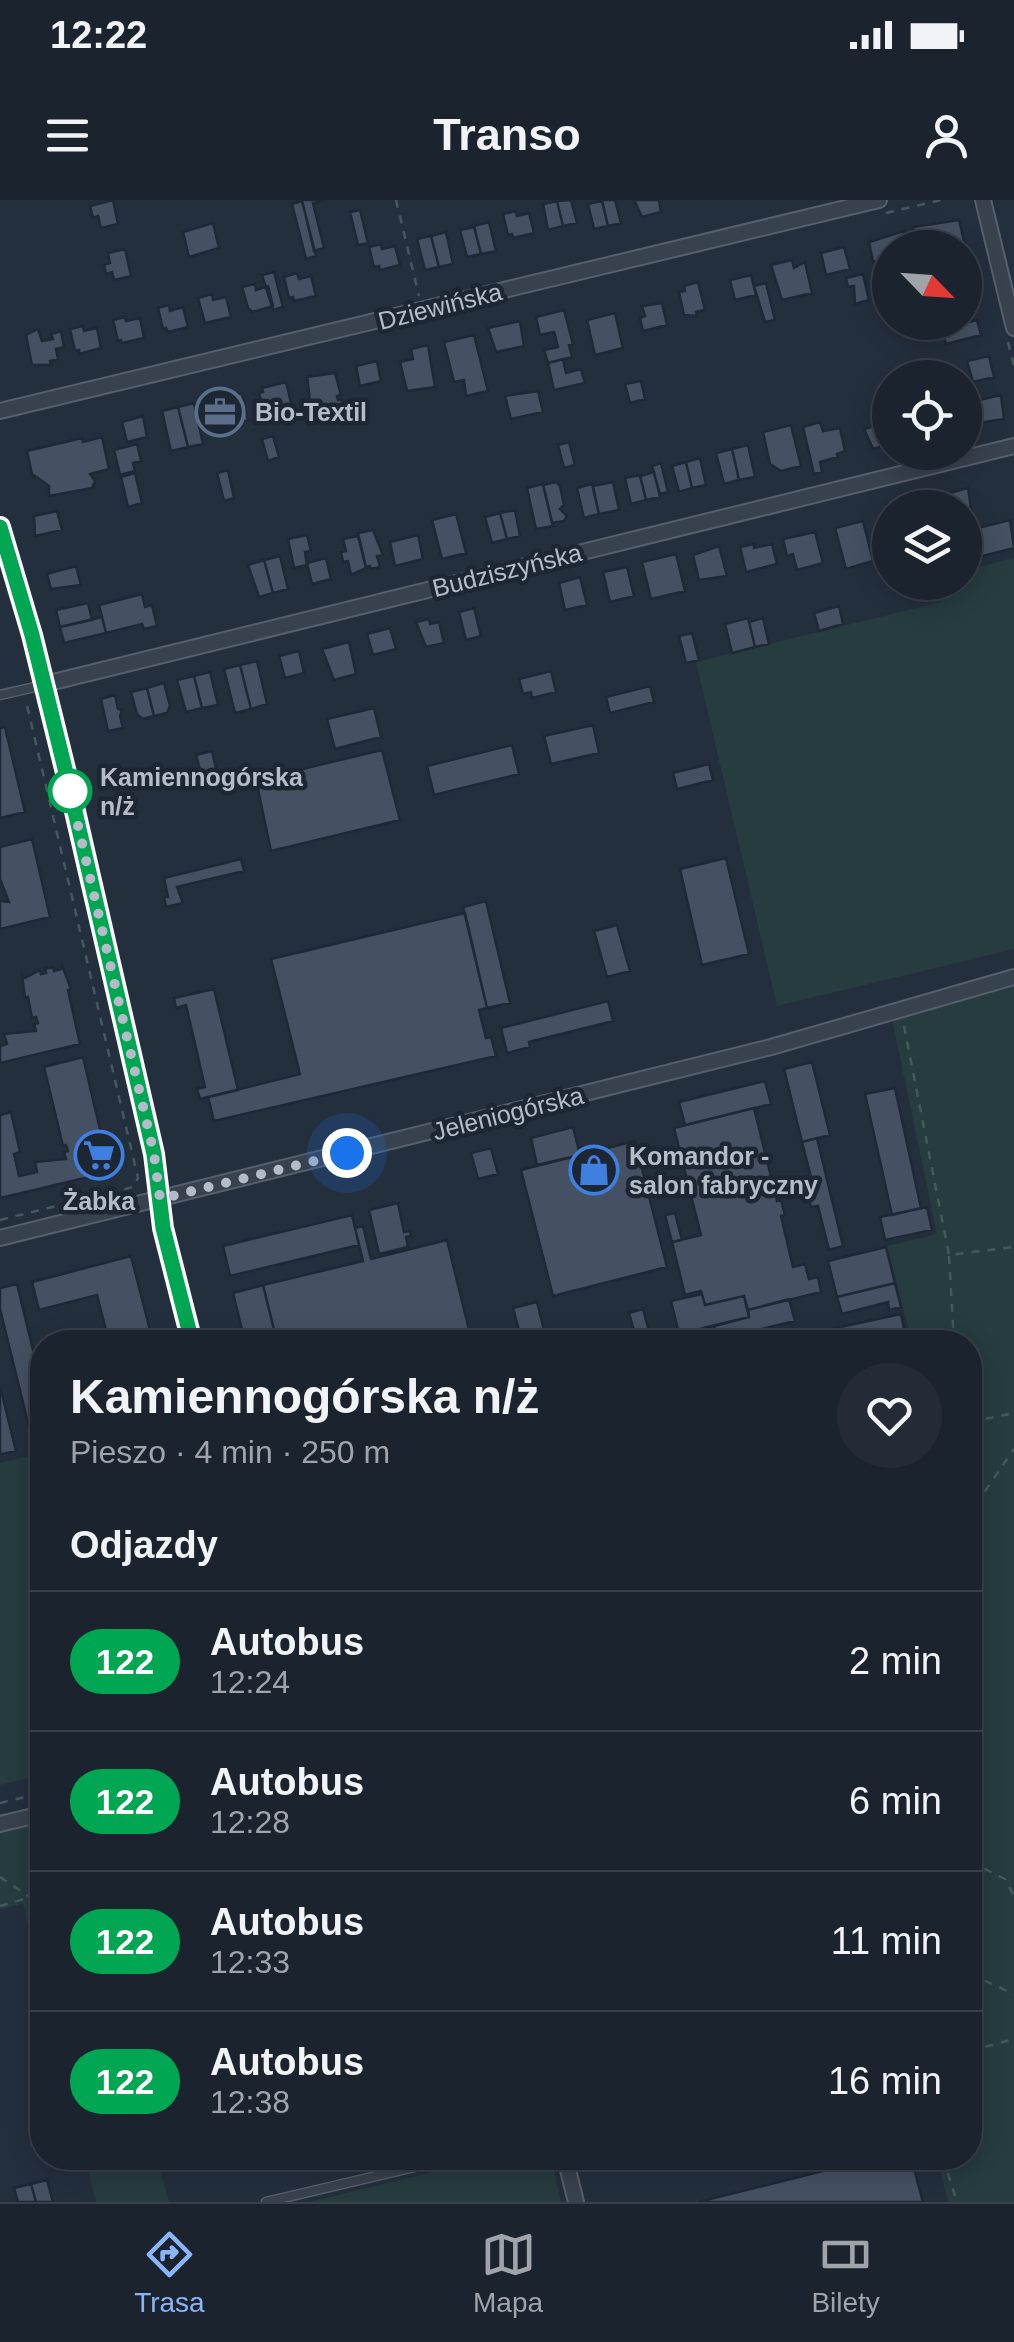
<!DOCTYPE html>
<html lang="pl">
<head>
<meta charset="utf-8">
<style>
	body { margin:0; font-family:Arial,sans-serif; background:#242b36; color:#f1f3f6; height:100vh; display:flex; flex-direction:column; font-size:38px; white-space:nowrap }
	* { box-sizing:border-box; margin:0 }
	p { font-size:32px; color:#a0a4aa }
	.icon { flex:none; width:55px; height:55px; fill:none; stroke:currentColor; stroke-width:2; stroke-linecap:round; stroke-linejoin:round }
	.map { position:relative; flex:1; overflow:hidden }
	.drawer { position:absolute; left:30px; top:1130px; width:952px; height:840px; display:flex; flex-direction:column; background:#1b232e; border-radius:40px; box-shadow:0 5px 25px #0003,0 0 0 2px #39404a }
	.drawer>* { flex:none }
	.badge { padding:0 20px; border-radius:32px; font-size:35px; line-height:65px }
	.needle { width:65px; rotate:115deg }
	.buttons { position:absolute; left:872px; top:30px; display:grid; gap:20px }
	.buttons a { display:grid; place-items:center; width:110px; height:110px; border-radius:50%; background:#1b232e; box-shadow:0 5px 25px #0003,0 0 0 2px #39404a; font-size:50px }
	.you { position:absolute; width:50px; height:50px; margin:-25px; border:8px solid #fff; border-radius:50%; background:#1a73e8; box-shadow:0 0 0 15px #1a73e833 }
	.map>.badge { position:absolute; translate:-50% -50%; box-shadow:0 0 0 5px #fff }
	h2 { padding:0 40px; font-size:38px; line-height:90px }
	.round { display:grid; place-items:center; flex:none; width:105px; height:105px; border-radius:52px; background:#242b36 }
	.head { display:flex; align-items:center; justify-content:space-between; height:170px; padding:0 40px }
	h1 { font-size:48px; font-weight:800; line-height:75px }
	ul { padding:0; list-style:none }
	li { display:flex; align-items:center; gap:30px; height:140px; padding:0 40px; border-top:2px solid #39404a }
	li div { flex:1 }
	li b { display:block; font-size:38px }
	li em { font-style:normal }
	li .badge { min-width:110px; font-weight:700; text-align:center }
	.status { display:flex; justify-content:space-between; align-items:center; height:70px; padding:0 50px; background:#1b232e; direction:ltr }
	.status svg { height:28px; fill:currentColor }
	header { display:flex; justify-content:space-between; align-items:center; height:130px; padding:0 40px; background:#1b232e; font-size:45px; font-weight:800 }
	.dock { display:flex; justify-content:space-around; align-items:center; height:140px; border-top:2px solid #39404a; background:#1b232e; font-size:28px; color:#a0a4aa }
	.dock a { display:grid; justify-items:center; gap:5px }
	.dock .current { color:#8ab4f8 }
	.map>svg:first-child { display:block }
</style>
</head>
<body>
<div class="status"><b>12:22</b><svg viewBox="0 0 49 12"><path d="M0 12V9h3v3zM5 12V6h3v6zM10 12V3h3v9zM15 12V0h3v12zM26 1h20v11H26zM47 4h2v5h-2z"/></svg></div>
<header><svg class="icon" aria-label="menu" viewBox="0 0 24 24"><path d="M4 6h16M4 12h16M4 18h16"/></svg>Transo<svg class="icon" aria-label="person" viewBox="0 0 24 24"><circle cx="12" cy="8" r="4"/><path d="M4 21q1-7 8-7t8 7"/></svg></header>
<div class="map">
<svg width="1014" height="2002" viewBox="0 0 1014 2002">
	<rect width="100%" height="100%" fill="#242f3e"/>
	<path fill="#263c3f" d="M 1014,358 L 1014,749 L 777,806 L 696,462 L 941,402 L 937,383 L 965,382 L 965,370 Z
		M 1014,787 L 1014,2002 L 948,2002 L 937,1958 L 970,1958 L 970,1142 L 912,1142 L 887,1046 L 937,1034 L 892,819 Z
		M 42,1253 L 42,1575 L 0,1585 L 0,1263 Z
		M 42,1623 L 42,1741 L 38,1743 L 42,1752 L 42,1784 L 23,1704 L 0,1709 L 0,1633 Z
		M 85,1958 L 146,1958 L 148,1963 L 158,1961 L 169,2002 L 96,2002 Z
		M 491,1958 L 551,1958 L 561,2002 L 309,2002 Z"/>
	<path fill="#455162" stroke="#1f2835" stroke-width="2.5" d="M 113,0 L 118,24 L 101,28 L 98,16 L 93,18 L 90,6 Z
		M 323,0 L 313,3 L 324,48 L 314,51 L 302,0 Z
		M 571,0 L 577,23 L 563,26 L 557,1 Z
		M 615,0 L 621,23 L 608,26 L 602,0 Z
		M 634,0 L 659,0 L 661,12 L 642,17 Z
		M 302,1 L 316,56 L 306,59 L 292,4 Z
		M 557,1 L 563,26 L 548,30 L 543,4 Z
		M 602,1 L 608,26 L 594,29 L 588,4 Z
		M 360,10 L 368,43 L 358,45 L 350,12 Z
		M 516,11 L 517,16 L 529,13 L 534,33 L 513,38 L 512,34 L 508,35 L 503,14 Z
		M 959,20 L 964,41 L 940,48 L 918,48 L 913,27 Z
		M 489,22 L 496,51 L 481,54 L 474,26 Z
		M 213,23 L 219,48 L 189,57 L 183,32 Z
		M 474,27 L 481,54 L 467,57 L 460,30 Z
		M 904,31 L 908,48 L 890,48 L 888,58 L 873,62 L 869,42 Z
		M 446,32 L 453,64 L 439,67 L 431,36 Z
		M 431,36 L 439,67 L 425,70 L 417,39 Z
		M 381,44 L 382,49 L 395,46 L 400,65 L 380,70 L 379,66 L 374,67 L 369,47 Z
		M 844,47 L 850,69 L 826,75 L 821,53 Z
		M 125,49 L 131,76 L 114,80 L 112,72 L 106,74 L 104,65 L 110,63 L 108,53 Z
		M 792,60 L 794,68 L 805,62 L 812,93 L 782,100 L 771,65 Z
		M 274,72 L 283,107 L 273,110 L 262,75 Z
		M 297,73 L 299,79 L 311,76 L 316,96 L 294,101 L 293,97 L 289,98 L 284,77 Z
		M 863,74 L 869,100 L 855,104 L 854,86 L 848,87 L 846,78 Z
		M 751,75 L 756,95 L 735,100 L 730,80 Z
		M 698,82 L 705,110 L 696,112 L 697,116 L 684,115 L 679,92 L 685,91 L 684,86 Z
		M 766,83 L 775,120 L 765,122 L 754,86 Z
		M 255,84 L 256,90 L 268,86 L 273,106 L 252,112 L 248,108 L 242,87 Z
		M 212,94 L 213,100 L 226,97 L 231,117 L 205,123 L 198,98 Z
		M 662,103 L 667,125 L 643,131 L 640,118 L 645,116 L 642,106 Z
		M 169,105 L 170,111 L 183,107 L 188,127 L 168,132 L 166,128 L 163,129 L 158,108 Z
		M 564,110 L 573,144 L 569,145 L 572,157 L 548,163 L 544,150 L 558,147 L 554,132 L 540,135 L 536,117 Z
		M 615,113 L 623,148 L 595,155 L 587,120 Z
		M 125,117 L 126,121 L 140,118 L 144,138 L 122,143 L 121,140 L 118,141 L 113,120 Z
		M 977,120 L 981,135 L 946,144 L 942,128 Z
		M 520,121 L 524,146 L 496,152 L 488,128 Z
		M 83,126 L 84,131 L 97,128 L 101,148 L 79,154 L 79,150 L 75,151 L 70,129 Z
		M 38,129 L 42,141 L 53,139 L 51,134 L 61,131 L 64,147 L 56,149 L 58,159 L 50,161 L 51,165 L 32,165 L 26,135 Z
		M 474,135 L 488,191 L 466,196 L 464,180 L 454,182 L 444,142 Z
		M 428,145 L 435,187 L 407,191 L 400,162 L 413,159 L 411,149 Z
		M 989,156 L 994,177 L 973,182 L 967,161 Z
		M 563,159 L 566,173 L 581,169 L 585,183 L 554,190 L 548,163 Z
		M 377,161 L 381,181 L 360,186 L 356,166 Z
		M 335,173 L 341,195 L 337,196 L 338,200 L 342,199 L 344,209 L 323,214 L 310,200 L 307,177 Z
		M 641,181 L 645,199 L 630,203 L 625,184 Z
		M 286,182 L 293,211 L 264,216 L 259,193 L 263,192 L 262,188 Z
		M 538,191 L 543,212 L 511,219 L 505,196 Z
		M 242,193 L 248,220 L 232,224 L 225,197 Z
		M 1001,195 L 1004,219 L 978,223 L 970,202 Z
		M 225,197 L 232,224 L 215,228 L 208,201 Z
		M 194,203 L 203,244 L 188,247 L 178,207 Z
		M 178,207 L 188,247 L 171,251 L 162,211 Z
		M 143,216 L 147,237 L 127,242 L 122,222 Z
		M 820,222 L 823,231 L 840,228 L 845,251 L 837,254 L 838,257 L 820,262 L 822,272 L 814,274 L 803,227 Z
		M 890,222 L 890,244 L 873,249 L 864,229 Z
		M 791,225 L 801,266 L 781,271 L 770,264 L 763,232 Z
		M 273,236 L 279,257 L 268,261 L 262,239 Z
		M 102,237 L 109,269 L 90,274 L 95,281 L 92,288 L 49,296 L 49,286 L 32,274 L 27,251 L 82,238 L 83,242 Z
		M 569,242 L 575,265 L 564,268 L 558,245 Z
		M 137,244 L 141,261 L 133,263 L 135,271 L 120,275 L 114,250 Z
		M 748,245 L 755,277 L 739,280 L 732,249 Z
		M 732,249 L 739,280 L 724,284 L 716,253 Z
		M 700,258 L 706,285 L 692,288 L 686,262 Z
		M 686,262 L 692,288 L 679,292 L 672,266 Z
		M 661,263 L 668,292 L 660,294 L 652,266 Z
		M 228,270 L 234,298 L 224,301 L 217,273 Z
		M 654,272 L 660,297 L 646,300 L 640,276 Z
		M 135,273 L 142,303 L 128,307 L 121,277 Z
		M 640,275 L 646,300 L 631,304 L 625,278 Z
		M 556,282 L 560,286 L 564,305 L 560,309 L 567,316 L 564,321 L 552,323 L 543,285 Z
		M 613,282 L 619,310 L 599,314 L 593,286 Z
		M 543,284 L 553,326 L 536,329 L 527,288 Z
		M 592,284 L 599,314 L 584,318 L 577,288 Z
		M 968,288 L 972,314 L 965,316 L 965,308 L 945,308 L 942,295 Z
		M 515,310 L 520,336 L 507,339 L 500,313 Z
		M 57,311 L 62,330 L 35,336 L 34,316 Z
		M 500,313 L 507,339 L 492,343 L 485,317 Z
		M 456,314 L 466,353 L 442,359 L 432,320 Z
		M 1010,320 L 1014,348 L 971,359 L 967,340 L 977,338 L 974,329 Z
		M 863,321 L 873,361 L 846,369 L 835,328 Z
		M 373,330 L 383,355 L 377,356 L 380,367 L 371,369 L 370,366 L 366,367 L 358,333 Z
		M 815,332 L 823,363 L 797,370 L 793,354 L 787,356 L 783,339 Z
		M 307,335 L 311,351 L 305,352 L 307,365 L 294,368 L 288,339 Z
		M 418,335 L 423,359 L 395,366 L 390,342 Z
		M 358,336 L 366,368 L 351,375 L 348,361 L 343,362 L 341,352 L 346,351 L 343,339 Z
		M 754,344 L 754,348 L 772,344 L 777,364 L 746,372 L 740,347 Z
		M 719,346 L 727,376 L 699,380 L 693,355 Z
		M 676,354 L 685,391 L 651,399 L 642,362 Z
		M 280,356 L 288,389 L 273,393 L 264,360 Z
		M 326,358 L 331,379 L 312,384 L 307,363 Z
		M 264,360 L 273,393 L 259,397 L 248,365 Z
		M 76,366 L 81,385 L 51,389 L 47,374 Z
		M 627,367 L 634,396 L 610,402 L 603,372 Z
		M 580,377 L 587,405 L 565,410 L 559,383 Z
		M 142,394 L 145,407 L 152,405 L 157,426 L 144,429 L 142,424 L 106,433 L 99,405 Z
		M 88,403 L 92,420 L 60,427 L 56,410 Z
		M 839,406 L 843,424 L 819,431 L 814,413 Z
		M 474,408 L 481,436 L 466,440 L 459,412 Z
		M 102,417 L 106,433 L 64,443 L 60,427 Z
		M 748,418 L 755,447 L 732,453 L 725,424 Z
		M 763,418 L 769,444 L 755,447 L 749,422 Z
		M 429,419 L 430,424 L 439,422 L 444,443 L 426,447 L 416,422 Z
		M 390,428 L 396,449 L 373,455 L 367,434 Z
		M 692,433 L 699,460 L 686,463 L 679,436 Z
		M 349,442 L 356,474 L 334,480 L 322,449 Z
		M 299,451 L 304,473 L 285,478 L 279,456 Z
		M 257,461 L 267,504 L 251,509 L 240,465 Z
		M 240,465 L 251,509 L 235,513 L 224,469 Z
		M 551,471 L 556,492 L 532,498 L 531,492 L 523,494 L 519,479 Z
		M 210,472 L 218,505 L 202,508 L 194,476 Z
		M 194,476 L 202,508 L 186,512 L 177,480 Z
		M 164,483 L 170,506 L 167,513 L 154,516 L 147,488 Z
		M 650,486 L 654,502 L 610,513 L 606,497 Z
		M 147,488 L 154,516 L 142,519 L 137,514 L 131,492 Z
		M 115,495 L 118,509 L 122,510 L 120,516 L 123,528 L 108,531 L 101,499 Z
		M 374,508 L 381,537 L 335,549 L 327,519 Z
		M 593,525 L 599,553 L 551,564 L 544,536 Z
		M 5,527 L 25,612 L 0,618 L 0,528 Z
		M 512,545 L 519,574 L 434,595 L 427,566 Z
		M 382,550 L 400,620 L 271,651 L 256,580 Z
		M 212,551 L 218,577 L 196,582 L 195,579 L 202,577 L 196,555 Z
		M 709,564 L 713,580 L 677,589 L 673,573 Z
		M 32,639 L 50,717 L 0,729 L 0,701 L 9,702 L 0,679 L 0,647 Z
		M 726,658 L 749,754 L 702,765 L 680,669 Z
		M 241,659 L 244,671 L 177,687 L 183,703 L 166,707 L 164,697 L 168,697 L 164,678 Z
		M 486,701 L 510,803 L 487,808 L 463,707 Z
		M 465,713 L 487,808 L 479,810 L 486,838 L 491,837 L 496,856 L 214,921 L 208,897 L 300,874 L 271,759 Z
		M 617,725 L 630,771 L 607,777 L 594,731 Z
		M 62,765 L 71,789 L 68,790 L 80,844 L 0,863 L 0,846 L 7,844 L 4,834 L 36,831 L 34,824 L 38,823 L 36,817 L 32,818 L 28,797 L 25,798 L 22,775 L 25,778 L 40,770 L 41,774 L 46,773 L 45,769 L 53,767 L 54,771 L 61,769 Z
		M 214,789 L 238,890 L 200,899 L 197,889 L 205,887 L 186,805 L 176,808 L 174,798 Z
		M 608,801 L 613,821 L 529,842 L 530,847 L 507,853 L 501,828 Z
		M 83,857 L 110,972 L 0,998 L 0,915 L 11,912 L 20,952 L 14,954 L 19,976 L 37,972 L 35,962 L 66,959 L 64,952 L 68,951 L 66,945 L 63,946 L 44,867 Z
		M 812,862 L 830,935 L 802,942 L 784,869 Z
		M 765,881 L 771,904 L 685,925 L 679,902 Z
		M 895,888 L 921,1008 L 892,1015 L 865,894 Z
		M 754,908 L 777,1001 L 781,1000 L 785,1015 L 781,1016 L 793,1067 L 805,1064 L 809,1079 L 818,1077 L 821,1092 L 748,1110 L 744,1096 L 705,1105 L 701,1091 L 685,1095 L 672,1042 L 701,1035 L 674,928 Z
		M 573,927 L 580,955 L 537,965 L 531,938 Z
		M 817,938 L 843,1046 L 829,1050 L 818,1006 L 811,1007 L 806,987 L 813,985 L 802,942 Z
		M 635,941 L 667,1067 L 553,1096 L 521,970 Z
		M 491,948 L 498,974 L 478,979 L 471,953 Z
		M 398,1003 L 404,1032 L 410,1031 L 411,1036 L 406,1037 L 408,1047 L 379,1054 L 369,1010 Z
		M 927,1007 L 932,1030 L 885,1040 L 880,1017 Z
		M 675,1013 L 682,1040 L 672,1042 L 665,1015 Z
		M 352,1015 L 359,1045 L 230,1076 L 223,1046 Z
		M 363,1026 L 371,1059 L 447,1040 L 472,1142 L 277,1142 L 263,1085 L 363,1061 L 355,1028 Z
		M 886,1047 L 895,1083 L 837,1097 L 828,1061 Z
		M 131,1056 L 153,1142 L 109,1142 L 97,1095 L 39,1110 L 32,1082 Z
		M 895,1083 L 901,1107 L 889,1110 L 888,1102 L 842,1114 L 837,1097 Z
		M 17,1084 L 42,1187 L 42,1228 L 30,1231 L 0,1109 L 0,1088 Z
		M 263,1085 L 277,1142 L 245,1142 L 233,1093 Z
		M 702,1094 L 705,1105 L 744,1096 L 749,1117 L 679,1134 L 671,1101 Z
		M 789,1099 L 795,1121 L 717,1140 L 714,1126 L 749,1117 L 748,1110 Z
		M 537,1102 L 547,1142 L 522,1142 L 513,1108 Z
		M 643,1109 L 652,1142 L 637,1142 L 629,1113 Z
		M 901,1114 L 907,1142 L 820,1142 L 817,1132 Z
		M 0,1186 L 16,1251 L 2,1254 L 0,1253 Z
		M 875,1958 L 911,1958 L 923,2002 L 698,2002 Z
		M 47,1980 L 53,2002 L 36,2002 L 31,1984 Z
		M 31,1984 L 36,2002 L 18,2002 L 14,1988 Z"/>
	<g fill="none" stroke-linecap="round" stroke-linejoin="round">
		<g stroke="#565f6c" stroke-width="11">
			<path id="service" d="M 0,495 L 44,485
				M 266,2002 L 453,1958"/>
		</g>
		<g stroke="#565f6c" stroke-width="18">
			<path id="minor" d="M 983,0 L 1014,128
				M 0,211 L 879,0
				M 0,327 L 30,427 L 68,581 L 149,929 L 163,1028 L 192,1142
				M 45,484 L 1014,246
				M 0,1038 L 771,847 L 1014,777
				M 0,1624 L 42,1614
				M 565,1958 L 576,2002"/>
		</g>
		<path stroke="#44595c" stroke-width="2.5" stroke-dasharray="8 8" stroke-linecap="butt" d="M 396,0 L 419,96
			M 886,13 L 941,0
			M 1008,142 L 1014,166
			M 904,826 L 949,1055 L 1014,1047
			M 0,1020 L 133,987 L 138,978 L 26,501
			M 949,1056 L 954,1142
			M 970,1222 L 1014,1213
			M 970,1320 L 983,1294 L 1014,1249
			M 0,1603 L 42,1593
			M 970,1640 L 973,1663
			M 970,1662 L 1005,1679 L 1014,1696
			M 0,1677 L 42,1705
			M 0,1706 L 28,1698
			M 970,1774 L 1014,1794
			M 970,1851 L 1014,1839
			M 943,1958 L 957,2002"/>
		<use href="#service" stroke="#38414e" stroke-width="8"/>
		<use href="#minor" stroke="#38414e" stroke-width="14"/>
	</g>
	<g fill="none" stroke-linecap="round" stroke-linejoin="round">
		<g stroke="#fff" stroke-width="22">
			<path id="line" d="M 0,327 L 32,435 L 68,581 L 154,954 L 163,1028 L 192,1142"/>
		</g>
		<use href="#line" stroke="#00a651" stroke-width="15"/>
		<path stroke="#b4bcc9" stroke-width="10" stroke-dasharray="0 18" d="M 70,591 L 154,954 L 160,999 L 347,953"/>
	</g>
	<defs>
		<g id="office-ring" transform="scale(2.5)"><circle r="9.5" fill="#1d2633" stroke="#5c6f8a" stroke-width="1.5"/><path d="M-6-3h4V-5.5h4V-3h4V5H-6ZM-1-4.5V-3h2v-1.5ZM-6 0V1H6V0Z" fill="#5c6f8a"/></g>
		<g id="supermarket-ring" transform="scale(2.5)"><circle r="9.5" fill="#1d2633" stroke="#3f7fe0" stroke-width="1.5"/><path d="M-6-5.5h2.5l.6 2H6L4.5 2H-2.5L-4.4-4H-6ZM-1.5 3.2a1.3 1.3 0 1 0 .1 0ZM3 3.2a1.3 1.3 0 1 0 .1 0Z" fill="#3f7fe0"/></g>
		<g id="shop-ring" transform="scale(2.5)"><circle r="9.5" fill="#1d2633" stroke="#3f7fe0" stroke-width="1.5"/><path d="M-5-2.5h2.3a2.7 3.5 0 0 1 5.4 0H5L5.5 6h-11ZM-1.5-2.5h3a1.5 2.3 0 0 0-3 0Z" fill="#3f7fe0"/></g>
	</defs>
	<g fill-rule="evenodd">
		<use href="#office-ring" x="220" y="212"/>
		<use href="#supermarket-ring" x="99" y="955"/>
		<use href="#shop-ring" x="594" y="970"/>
	</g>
	<circle fill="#fff" stroke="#00a651" stroke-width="5" cx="70" cy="591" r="20"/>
	<g text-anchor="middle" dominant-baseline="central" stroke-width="9" stroke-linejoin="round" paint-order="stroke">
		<g font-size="25" fill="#b4bcc9" stroke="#1d2633">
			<text transform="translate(440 106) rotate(-14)">Dziewińska</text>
			<text transform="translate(507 370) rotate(-14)">Budziszyńska</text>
			<text transform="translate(508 913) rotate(-14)">Jeleniogórska</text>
		</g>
		<g font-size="25" font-weight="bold" fill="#b4bcc9" stroke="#1d2633" text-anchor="start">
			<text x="255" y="212">Bio-Textil</text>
			<text x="629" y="956">Komandor -<tspan x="629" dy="29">salon fabryczny</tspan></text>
			<text x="99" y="1001" text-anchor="middle">Żabka</text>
		</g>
		<g font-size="25" font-weight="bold" fill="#b4bcc9" stroke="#1d2633" text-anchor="start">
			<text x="100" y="577">Kamiennogórska<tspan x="100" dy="29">n/ż</tspan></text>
		</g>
	</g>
</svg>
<div class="buttons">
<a><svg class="needle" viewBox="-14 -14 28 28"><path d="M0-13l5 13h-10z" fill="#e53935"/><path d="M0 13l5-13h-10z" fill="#a0a4aa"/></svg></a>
<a><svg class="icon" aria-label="locate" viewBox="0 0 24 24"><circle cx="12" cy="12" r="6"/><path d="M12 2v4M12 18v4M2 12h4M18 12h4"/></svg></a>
<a><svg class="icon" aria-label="layers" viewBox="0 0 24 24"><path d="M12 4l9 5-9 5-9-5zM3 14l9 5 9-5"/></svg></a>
</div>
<div class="you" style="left:347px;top:953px"></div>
<section class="drawer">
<div class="head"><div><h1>Kamiennogórska n/ż</h1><p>Pieszo · 4 min · 250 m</p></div><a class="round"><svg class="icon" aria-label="heart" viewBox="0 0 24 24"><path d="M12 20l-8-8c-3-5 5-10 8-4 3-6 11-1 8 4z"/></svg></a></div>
<h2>Odjazdy</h2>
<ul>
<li><span class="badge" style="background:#00a651;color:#fff">122</span><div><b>Autobus</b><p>12:24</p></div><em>2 min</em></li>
<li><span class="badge" style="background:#00a651;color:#fff">122</span><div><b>Autobus</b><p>12:28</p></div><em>6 min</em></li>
<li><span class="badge" style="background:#00a651;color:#fff">122</span><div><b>Autobus</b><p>12:33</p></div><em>11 min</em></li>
<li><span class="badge" style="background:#00a651;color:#fff">122</span><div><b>Autobus</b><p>12:38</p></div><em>16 min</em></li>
</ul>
</section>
</div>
<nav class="dock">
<a class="current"><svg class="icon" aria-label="directions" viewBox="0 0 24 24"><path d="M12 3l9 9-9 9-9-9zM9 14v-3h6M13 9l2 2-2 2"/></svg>Trasa</a>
<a><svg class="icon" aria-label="map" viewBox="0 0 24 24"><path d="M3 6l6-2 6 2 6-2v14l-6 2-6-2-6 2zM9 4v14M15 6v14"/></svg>Mapa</a>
<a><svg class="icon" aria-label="tickets" viewBox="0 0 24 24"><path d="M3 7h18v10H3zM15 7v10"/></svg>Bilety</a>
</nav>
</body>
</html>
